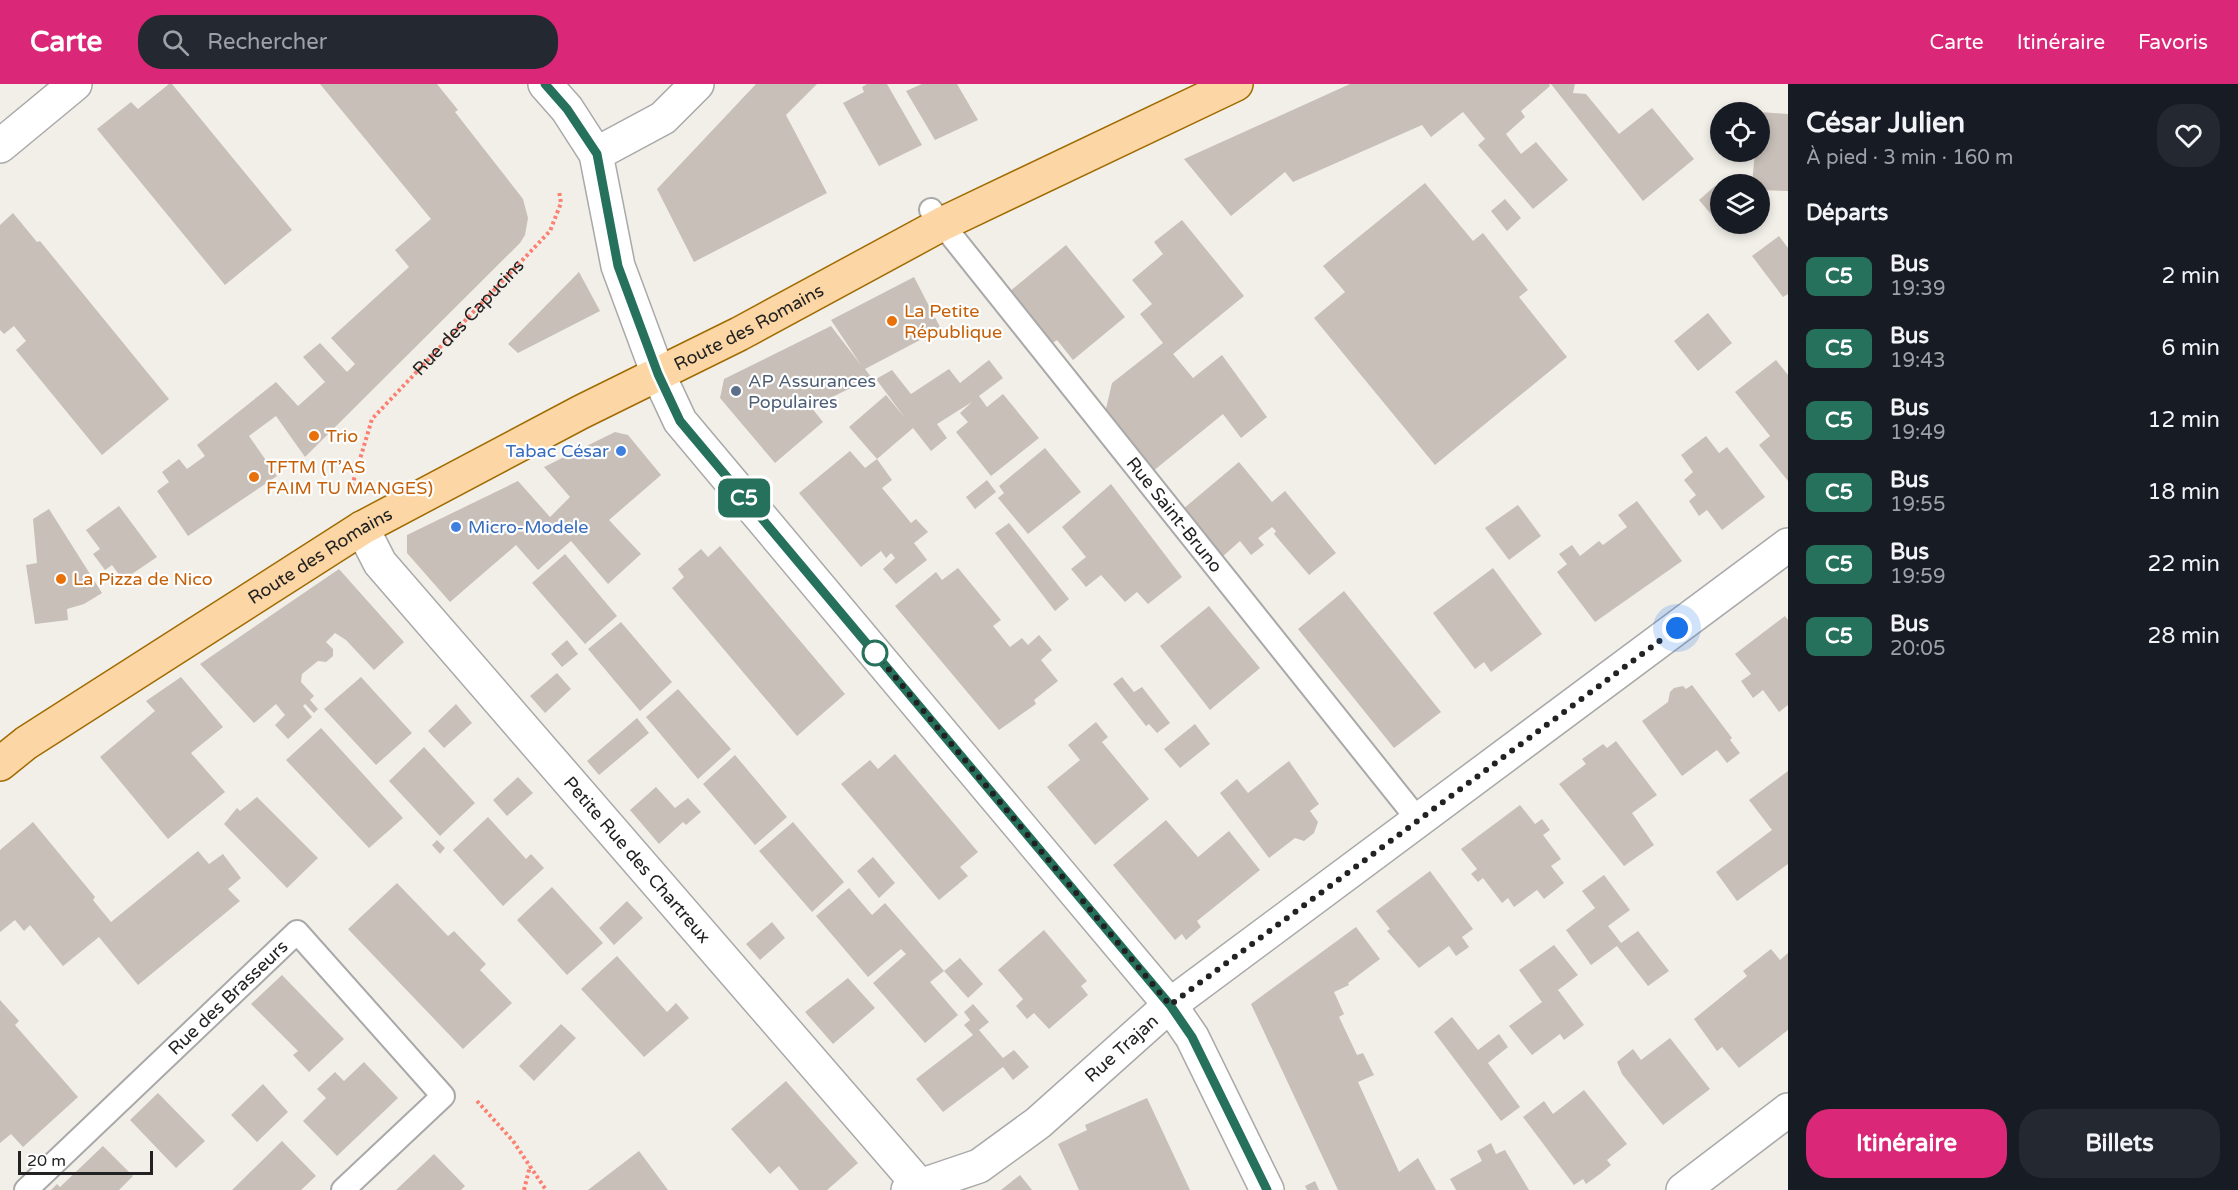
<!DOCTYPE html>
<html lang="fr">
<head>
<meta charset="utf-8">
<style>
	body { margin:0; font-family:"Varela Round",sans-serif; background:#242831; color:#f1f3f6; height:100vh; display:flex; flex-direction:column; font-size:22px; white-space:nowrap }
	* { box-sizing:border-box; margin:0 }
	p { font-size:20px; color:#9ea1a6 }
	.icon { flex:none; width:33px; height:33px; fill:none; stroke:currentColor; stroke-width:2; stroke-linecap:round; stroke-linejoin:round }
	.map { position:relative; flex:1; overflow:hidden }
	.drawer { display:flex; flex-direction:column; background:#171b24; width:450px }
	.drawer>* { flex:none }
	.badge { padding:0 12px; border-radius:9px; font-size:21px; line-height:39px }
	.buttons { position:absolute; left:1710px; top:18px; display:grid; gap:12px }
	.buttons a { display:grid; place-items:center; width:60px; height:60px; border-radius:50%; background:#171b24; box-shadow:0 3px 9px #0003; font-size:30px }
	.scale { position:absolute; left:18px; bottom:15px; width:135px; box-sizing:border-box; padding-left:6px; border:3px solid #222; border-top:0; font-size:16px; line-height:21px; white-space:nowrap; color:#222; -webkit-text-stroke:4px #fff; paint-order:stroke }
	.you { position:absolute; width:30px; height:30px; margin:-15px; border:4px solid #fff; border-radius:50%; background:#1a73e8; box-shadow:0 0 0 9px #1a73e833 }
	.map>.badge { position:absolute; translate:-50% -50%; box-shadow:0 0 0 3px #fff }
	h2 { padding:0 18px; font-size:22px; line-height:54px }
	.round { display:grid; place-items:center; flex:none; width:63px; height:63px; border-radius:24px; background:#242831 }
	.headline { display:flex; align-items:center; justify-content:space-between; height:102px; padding:0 18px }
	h1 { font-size:28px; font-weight:800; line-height:45px }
	.primary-button { display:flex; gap:12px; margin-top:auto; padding:12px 18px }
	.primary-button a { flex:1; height:69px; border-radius:24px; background:#db2777; color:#fff; font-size:24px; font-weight:800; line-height:69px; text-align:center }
	.primary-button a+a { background:#242831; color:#f1f3f6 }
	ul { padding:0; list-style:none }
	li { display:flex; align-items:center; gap:18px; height:72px; padding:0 18px }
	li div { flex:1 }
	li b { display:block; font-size:22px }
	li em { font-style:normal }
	li .badge { min-width:66px; font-weight:700; text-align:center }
	header { display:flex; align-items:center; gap:36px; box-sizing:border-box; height:84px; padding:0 30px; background:#db2777; color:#fff }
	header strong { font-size:28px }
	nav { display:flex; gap:33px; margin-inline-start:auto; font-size:21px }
	.search { width:420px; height:54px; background:#242831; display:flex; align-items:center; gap:15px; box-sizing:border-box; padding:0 21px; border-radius:24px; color:#9ea1a6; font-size:22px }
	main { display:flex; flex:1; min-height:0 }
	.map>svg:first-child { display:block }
</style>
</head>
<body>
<header>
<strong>Carte</strong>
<div class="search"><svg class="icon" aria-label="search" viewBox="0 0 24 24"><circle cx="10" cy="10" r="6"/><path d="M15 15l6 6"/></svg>Rechercher</div>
<nav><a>Carte</a><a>Itinéraire</a><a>Favoris</a></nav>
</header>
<main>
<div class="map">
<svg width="1788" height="1106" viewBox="0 0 1788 1106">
	<rect width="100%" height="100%" fill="#f2efe9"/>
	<path fill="#c7bfb8" d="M 169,0 L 172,0 L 292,146 L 225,201 L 97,45 L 131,18 L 138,25 Z
		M 320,0 L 437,0 L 458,26 L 455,28 L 523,115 L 528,134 L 525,151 L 520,159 L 305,373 L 276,332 L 249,352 L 277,392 L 188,452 L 157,407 L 169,398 L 162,388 L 179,375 L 187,385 L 205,372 L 197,361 L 276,298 L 298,322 L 325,298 L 303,273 L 320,259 L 347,288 L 355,280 L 331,254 L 409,183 L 395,166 L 431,135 Z
		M 756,0 L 817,0 L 786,31 L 827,109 L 694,178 L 657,105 Z
		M 867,0 L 887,0 L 922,61 L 879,82 L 843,19 L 864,8 L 862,3 Z
		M 922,0 L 957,0 L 978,36 L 935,56 L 906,7 Z
		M 1350,0 L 1549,0 L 1550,2 L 1521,27 L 1525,33 L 1506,50 L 1521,70 L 1536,58 L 1568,96 L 1533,125 L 1478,61 L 1485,55 L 1463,28 L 1431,53 L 1422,41 L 1293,98 L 1285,88 L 1231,132 L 1184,75 Z
		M 1551,0 L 1575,0 L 1573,9 L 1586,10 L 1619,50 L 1652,24 L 1694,75 L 1643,117 Z
		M 1760,28 L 1788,30 L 1788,107 L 1760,106 L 1760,100 L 1752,100 L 1755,68 L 1760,68 Z
		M 1425,99 L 1473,157 L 1483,149 L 1528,206 L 1519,213 L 1567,273 L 1435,381 L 1314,234 L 1345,208 L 1323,182 Z
		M 1715,102 L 1720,109 L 1720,131 L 1715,135 L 1699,116 Z
		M 1505,115 L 1521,134 L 1507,147 L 1491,127 Z
		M 13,129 L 37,158 L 40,157 L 169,315 L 102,371 L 16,266 L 26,257 L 14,242 L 4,250 L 0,246 L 0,141 Z
		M 1182,136 L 1244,212 L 1173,270 L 1193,294 L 1222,271 L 1267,333 L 1241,354 L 1223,330 L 1152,388 L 1105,329 L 1112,299 L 1163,259 L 1140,230 L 1152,220 L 1132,196 L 1163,170 L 1154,158 Z
		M 1779,152 L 1788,164 L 1788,210 L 1783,213 L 1752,172 Z
		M 1066,161 L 1125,233 L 1073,276 L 1057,256 L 1051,260 L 1009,208 Z
		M 579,188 L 600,227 L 518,269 L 508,260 Z
		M 914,193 L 941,245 L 865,285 L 872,294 L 811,323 L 823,338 L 775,379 L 720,314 L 724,295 L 831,242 L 861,281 L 831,236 Z
		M 1708,229 L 1732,259 L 1698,287 L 1674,257 Z
		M 989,276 L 1003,294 L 979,312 L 987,323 L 1003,310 L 1039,354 L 991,392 L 956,348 L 968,338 L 960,329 L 972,318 L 937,340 L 947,354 L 931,367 L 913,344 L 877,375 L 849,343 L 886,311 L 905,334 L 876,295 L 892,286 L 911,310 L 949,285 L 960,299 Z
		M 1776,276 L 1788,291 L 1788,397 L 1759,361 L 1770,352 L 1735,308 Z
		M 615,348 L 628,351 L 661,391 L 609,436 L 641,470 L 608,500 L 571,457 L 538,486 L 516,461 L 450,518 L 407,469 L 407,451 L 518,397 L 550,433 L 570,413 L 544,383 Z
		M 1706,352 L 1719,369 L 1727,363 L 1765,413 L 1722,446 L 1707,426 L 1699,432 L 1689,417 L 1696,411 L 1684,396 L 1693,388 L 1681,371 Z
		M 1045,364 L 1081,408 L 1028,450 L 998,414 L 1004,409 L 999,402 Z
		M 850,367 L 865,384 L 877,375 L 892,396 L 882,404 L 911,439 L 916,435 L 928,448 L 914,459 L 927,476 L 896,500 L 883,485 L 895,474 L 891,469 L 886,474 L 881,467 L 861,483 L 799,409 Z
		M 1239,378 L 1272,418 L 1285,407 L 1336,469 L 1309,491 L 1274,450 L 1276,447 L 1272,443 L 1258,454 L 1264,461 L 1251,471 L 1240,457 L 1222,473 L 1183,425 Z
		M 987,396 L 996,408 L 975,425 L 966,413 Z
		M 1111,400 L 1182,493 L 1148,520 L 1137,508 L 1125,518 L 1101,491 L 1086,503 L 1071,485 L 1086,473 L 1062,443 Z
		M 1637,417 L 1682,477 L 1595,538 L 1557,488 L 1567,480 L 1559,470 L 1572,461 L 1580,472 L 1599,457 L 1603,461 L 1627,443 L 1618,431 Z
		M 1518,421 L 1541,452 L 1509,476 L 1485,444 Z
		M 119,422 L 157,473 L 123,496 L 112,481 L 105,486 L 93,470 L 100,465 L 86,446 Z
		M 49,425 L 102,509 L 84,520 L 67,525 L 68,536 L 35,540 L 26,481 L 37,479 L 33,435 Z
		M 1009,439 L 1069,515 L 1055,527 L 995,449 Z
		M 720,462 L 845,610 L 797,652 L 672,504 L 684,493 L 678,485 L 701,465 L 708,473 Z
		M 565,470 L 617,532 L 585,560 L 532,499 Z
		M 958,484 L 1001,536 L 993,542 L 1010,563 L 1022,554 L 1028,561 L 1039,551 L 1052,566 L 1041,576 L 1058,597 L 1034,616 L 1036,620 L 999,646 L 895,522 L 936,488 L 942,496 Z
		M 1493,484 L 1542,550 L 1491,588 L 1484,578 L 1475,585 L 1433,529 Z
		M 339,485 L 404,558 L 374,586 L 346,556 L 335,549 L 326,558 L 333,565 L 333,572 L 326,578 L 318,577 L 302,590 L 301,598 L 314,612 L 310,616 L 318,625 L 314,629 L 305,620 L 303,622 L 312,633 L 288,655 L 275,641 L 285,631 L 276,620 L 254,639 L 200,580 Z
		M 1344,507 L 1441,628 L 1394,664 L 1298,545 Z
		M 1209,522 L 1260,584 L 1210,626 L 1160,562 Z
		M 1785,532 L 1788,536 L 1788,621 L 1779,628 L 1763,606 L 1753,614 L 1741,597 L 1751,590 L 1735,570 Z
		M 621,538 L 672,598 L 640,627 L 588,565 Z
		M 567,556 L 578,570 L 562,583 L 551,570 Z
		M 557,589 L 571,605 L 545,629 L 530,612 Z
		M 181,593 L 223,643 L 191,669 L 225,708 L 168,755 L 100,673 L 155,627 L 146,617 Z
		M 361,593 L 412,649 L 376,681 L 324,625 Z
		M 1122,593 L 1134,608 L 1142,603 L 1170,639 L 1157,649 L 1149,640 L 1146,642 L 1113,600 Z
		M 1692,601 L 1732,654 L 1730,656 L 1740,669 L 1727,679 L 1717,666 L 1682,692 L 1642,637 L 1668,618 L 1670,608 L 1674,604 L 1683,602 L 1686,605 Z
		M 678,605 L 731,665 L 698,695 L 646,633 Z
		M 456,620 L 472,639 L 444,664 L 428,647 Z
		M 637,634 L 649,649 L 599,691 L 587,677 Z
		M 1096,638 L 1108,653 L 1102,658 L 1149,715 L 1095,761 L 1047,703 L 1080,676 L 1068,661 Z
		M 1195,640 L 1210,660 L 1180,684 L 1164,665 Z
		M 321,644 L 403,734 L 369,764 L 286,676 Z
		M 1616,657 L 1657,711 L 1632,729 L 1654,761 L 1624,782 L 1559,700 L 1586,680 L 1582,675 L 1603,660 L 1607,664 Z
		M 424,663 L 475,719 L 440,752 L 389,697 Z
		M 895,670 L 978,768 L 960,783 L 968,792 L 939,816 L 841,700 L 870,676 L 878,685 Z
		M 735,671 L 787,733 L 755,761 L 703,700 Z
		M 1289,677 L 1319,720 L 1310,727 L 1318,738 L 1314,749 L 1304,757 L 1295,754 L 1269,774 L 1220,709 L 1237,695 L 1248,709 Z
		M 1788,687 L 1788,780 L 1737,817 L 1716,788 L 1772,746 L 1749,716 Z
		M 518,693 L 533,709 L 507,732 L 493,716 Z
		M 656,703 L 675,724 L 688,714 L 701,728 L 686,741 L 683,738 L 659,760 L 630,726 Z
		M 257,713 L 318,774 L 287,804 L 224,740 L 237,724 L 240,727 Z
		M 1520,721 L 1535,740 L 1542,735 L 1550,746 L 1543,751 L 1561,775 L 1551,782 L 1564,799 L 1544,815 L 1537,806 L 1514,823 L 1508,814 L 1502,819 L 1483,794 L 1478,798 L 1471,790 L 1477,785 L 1461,765 Z
		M 488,733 L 526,775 L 531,770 L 544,784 L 503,822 L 453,766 Z
		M 1166,736 L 1198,773 L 1229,747 L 1260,786 L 1197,837 L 1201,843 L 1186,856 L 1182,850 L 1175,856 L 1113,781 Z
		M 33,738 L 95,813 L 93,816 L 111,838 L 198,767 L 209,780 L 223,770 L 241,794 L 228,805 L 240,817 L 138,901 L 99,853 L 63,882 L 30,841 L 24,847 L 15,836 L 0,848 L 0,766 Z
		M 793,738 L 844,798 L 812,828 L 759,767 Z
		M 437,756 L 445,764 L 440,770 L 432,761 Z
		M 873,773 L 895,799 L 879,814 L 857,787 Z
		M 1430,787 L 1473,845 L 1462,853 L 1469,863 L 1456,872 L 1449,862 L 1419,884 L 1387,847 L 1390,845 L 1376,827 Z
		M 1604,791 L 1630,826 L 1608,842 L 1621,859 L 1638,847 L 1669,887 L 1648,902 L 1617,862 L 1591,881 L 1566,846 L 1595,824 L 1582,807 Z
		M 397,799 L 448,852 L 454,847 L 486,880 L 480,886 L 512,919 L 463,965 L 348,845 Z
		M 552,803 L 603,859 L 567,891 L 517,836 Z
		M 849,804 L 872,831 L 885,819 L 944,887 L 930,898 L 958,931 L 925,959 L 873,899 L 906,870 L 901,865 L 868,893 L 816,832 Z
		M 627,817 L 643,834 L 614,861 L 599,844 Z
		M 772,838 L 785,854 L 760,876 L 746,860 Z
		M 1356,843 L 1380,875 L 1348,899 L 1349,901 L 1334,908 L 1344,930 L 1339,933 L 1357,971 L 1363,969 L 1374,991 L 1358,998 L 1399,1088 L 1418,1074 L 1436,1106 L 1338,1106 L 1251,920 Z
		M 1044,846 L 1087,897 L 1081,902 L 1088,911 L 1049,945 L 1034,929 L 1027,935 L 1016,922 L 1023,915 L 998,886 Z
		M 1554,861 L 1578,891 L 1558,906 L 1584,941 L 1564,956 L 1560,950 L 1532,971 L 1509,942 L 1542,918 L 1519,886 Z
		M 1771,865 L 1780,876 L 1788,869 L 1788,946 L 1739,984 L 1722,963 L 1717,967 L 1694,935 L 1747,892 L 1743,887 Z
		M 617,872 L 667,928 L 676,919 L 689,934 L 644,973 L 581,905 Z
		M 960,874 L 983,900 L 968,914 L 944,887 Z
		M 282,891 L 344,955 L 309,988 L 293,971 L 298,967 L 251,920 Z
		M 848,894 L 875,924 L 833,960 L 805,928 Z
		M 0,916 L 19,937 L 15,941 L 78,1013 L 23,1063 L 11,1050 L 0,1059 Z
		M 973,920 L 989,938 L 979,946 L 1003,974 L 1014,966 L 1029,983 L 1013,996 L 1003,983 L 943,1028 L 916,995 L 973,951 L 964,941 L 970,936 L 964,928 Z
		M 1452,933 L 1478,966 L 1499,950 L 1508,963 L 1488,979 L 1520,1023 L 1501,1037 L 1434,948 Z
		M 561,940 L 576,954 L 534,997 L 519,982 Z
		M 1670,954 L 1710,1005 L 1663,1041 L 1622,990 L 1617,978 L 1633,965 L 1641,976 Z
		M 364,978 L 398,1014 L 337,1072 L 303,1037 L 326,1014 L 317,1005 L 335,988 L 344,997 Z
		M 786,997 L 858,1079 L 827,1106 L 799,1106 L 779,1082 L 770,1090 L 731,1045 Z
		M 263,1000 L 288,1028 L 257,1058 L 231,1031 Z
		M 1584,1006 L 1627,1060 L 1607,1076 L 1611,1081 L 1600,1090 L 1586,1100 L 1583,1095 L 1574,1101 L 1523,1033 L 1544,1017 L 1553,1030 Z
		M 158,1009 L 205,1057 L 176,1084 L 130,1036 Z
		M 1147,1014 L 1190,1106 L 1079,1106 L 1058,1060 L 1087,1046 L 1085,1041 Z
		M 282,1057 L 316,1092 L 301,1106 L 232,1106 Z
		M 1491,1059 L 1496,1070 L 1505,1066 L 1529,1106 L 1456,1106 L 1450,1095 L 1482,1077 L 1477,1067 Z
		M 103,1062 L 133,1092 L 119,1106 L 51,1106 L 57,1100 L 60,1103 Z
		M 639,1067 L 668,1106 L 588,1106 Z
		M 434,1070 L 465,1102 L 461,1106 L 396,1106 Z
		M 1020,1091 L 1032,1106 L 1001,1106 Z
		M 1315,1097 L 1319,1106 L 1307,1106 L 1305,1102 Z"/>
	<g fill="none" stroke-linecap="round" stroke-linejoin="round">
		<g stroke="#a9a9a9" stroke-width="26">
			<g id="lane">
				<path id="s2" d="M 931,126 L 1419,737"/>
				<path id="s3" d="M 26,1106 L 297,848 L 443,1012 L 343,1106"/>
			</g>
		</g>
		<g stroke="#a9a9a9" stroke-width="36">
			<g id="street">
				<path d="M 545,0 L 567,25 L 596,70 L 618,182 L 658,290 L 680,337 L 1170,921 L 1192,953 L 1267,1106"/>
				<path d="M 0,62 L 75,0"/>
				<path d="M 596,70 L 663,34 L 697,0"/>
				<path id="s4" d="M 362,444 L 380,479 L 919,1101"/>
				<path id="s5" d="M 908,1106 L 979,1082 L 1038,1039 L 1170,921 L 1788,461"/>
				<path d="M 1683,1106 L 1788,1026"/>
			</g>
		</g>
		<g stroke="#a06b00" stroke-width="36">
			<g id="primary">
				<path id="s6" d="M 0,680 L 26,659 L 362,444 L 581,328 L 739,250 L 942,140 L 1236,0"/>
			</g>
		</g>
		<g stroke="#fa8072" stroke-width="4" stroke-dasharray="3 3" stroke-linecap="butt">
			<path id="s1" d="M 352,402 L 372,335 L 550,147 L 561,119 L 559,107"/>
			<path d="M 477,1017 L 513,1057 L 546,1106"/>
			<path d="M 524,1106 L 530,1082"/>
		</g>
		<use href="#lane" stroke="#fff" stroke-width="22"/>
		<use href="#street" stroke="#fff" stroke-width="33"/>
		<use href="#primary" stroke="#fcd6a4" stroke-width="33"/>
	</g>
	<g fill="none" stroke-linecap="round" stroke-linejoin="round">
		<g stroke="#fff" stroke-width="14">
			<path id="line" d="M 545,0 L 567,25 L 597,70 L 618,182 L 658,290 L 680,337 L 1170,921 L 1192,953 L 1267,1106"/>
		</g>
		<use href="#line" stroke="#25715c" stroke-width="9"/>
		<path stroke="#222" stroke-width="6" stroke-dasharray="0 10.8" d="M 875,569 L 1170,921 L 1677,544"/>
	</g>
	<g fill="#e8710a" stroke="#fff" stroke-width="2">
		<circle cx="892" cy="237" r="6"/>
		<circle cx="314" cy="352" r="6"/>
		<circle cx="254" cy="393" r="6"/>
		<circle cx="61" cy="495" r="6"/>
	</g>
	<circle fill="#5c6f8a" stroke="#fff" stroke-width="2" cx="736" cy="307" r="6"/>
	<g fill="#3f7fe0" stroke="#fff" stroke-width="2">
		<circle cx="621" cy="367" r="6"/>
		<circle cx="456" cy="443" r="6"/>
	</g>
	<circle fill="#fff" stroke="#25715c" stroke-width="3" cx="875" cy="569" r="12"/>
	<g text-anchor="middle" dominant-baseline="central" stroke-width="4.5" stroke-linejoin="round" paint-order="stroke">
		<g font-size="18" fill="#c56008" stroke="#fff" text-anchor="start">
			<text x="904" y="227">La Petite<tspan x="904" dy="21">République</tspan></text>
			<text x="326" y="352">Trio</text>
			<text x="266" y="383">TFTM (T’AS<tspan x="266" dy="21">FAIM TU MANGES)</tspan></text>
			<text x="73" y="495">La Pizza de Nico</text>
		</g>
		<g font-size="18" fill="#222" stroke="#fff">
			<text stroke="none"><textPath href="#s1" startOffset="210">Rue des Capucins</textPath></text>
			<text stroke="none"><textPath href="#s6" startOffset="868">Route des Romains</textPath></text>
			<text stroke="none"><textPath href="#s2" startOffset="390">Rue Saint-Bruno</textPath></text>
			<text stroke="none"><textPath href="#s6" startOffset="382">Route des Romains</textPath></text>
			<text stroke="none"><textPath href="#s4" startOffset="432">Petite Rue des Chartreux</textPath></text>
			<text stroke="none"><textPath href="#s3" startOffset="279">Rue des Brasseurs</textPath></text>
			<text stroke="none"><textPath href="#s5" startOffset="260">Rue Trajan</textPath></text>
		</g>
		<g font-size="18" fill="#4e5e75" stroke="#fff" text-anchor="start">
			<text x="748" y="297">AP Assurances<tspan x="748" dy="21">Populaires</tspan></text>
		</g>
		<g font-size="18" fill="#366cbe" stroke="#fff" text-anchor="end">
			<text x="609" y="367">Tabac César</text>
			<text x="468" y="443" text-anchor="start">Micro-Modele</text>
		</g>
	</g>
</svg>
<div class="buttons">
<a><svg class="icon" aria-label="locate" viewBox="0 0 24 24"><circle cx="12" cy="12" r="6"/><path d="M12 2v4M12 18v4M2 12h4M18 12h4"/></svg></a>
<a><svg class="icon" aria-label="layers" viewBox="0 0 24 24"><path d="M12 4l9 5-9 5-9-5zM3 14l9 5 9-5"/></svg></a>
</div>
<div class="scale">20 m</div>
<div class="you" style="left:1677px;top:544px"></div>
<b class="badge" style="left:744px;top:414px;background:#25715c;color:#fff">C5</b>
</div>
<section class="drawer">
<div class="headline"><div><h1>César Julien</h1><p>À pied · 3 min · 160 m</p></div><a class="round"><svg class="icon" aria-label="heart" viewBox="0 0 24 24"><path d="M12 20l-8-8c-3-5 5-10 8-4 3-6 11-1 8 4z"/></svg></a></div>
<h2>Départs</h2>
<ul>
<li><span class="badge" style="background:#25715c;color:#fff">C5</span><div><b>Bus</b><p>19:39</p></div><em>2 min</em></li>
<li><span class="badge" style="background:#25715c;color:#fff">C5</span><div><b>Bus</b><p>19:43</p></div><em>6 min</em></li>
<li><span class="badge" style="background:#25715c;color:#fff">C5</span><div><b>Bus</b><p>19:49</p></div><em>12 min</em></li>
<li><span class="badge" style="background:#25715c;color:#fff">C5</span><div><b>Bus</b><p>19:55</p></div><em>18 min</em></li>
<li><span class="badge" style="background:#25715c;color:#fff">C5</span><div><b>Bus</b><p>19:59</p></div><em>22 min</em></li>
<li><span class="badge" style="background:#25715c;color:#fff">C5</span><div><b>Bus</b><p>20:05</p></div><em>28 min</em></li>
</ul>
<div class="primary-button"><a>Itinéraire</a><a>Billets</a></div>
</section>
</main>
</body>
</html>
